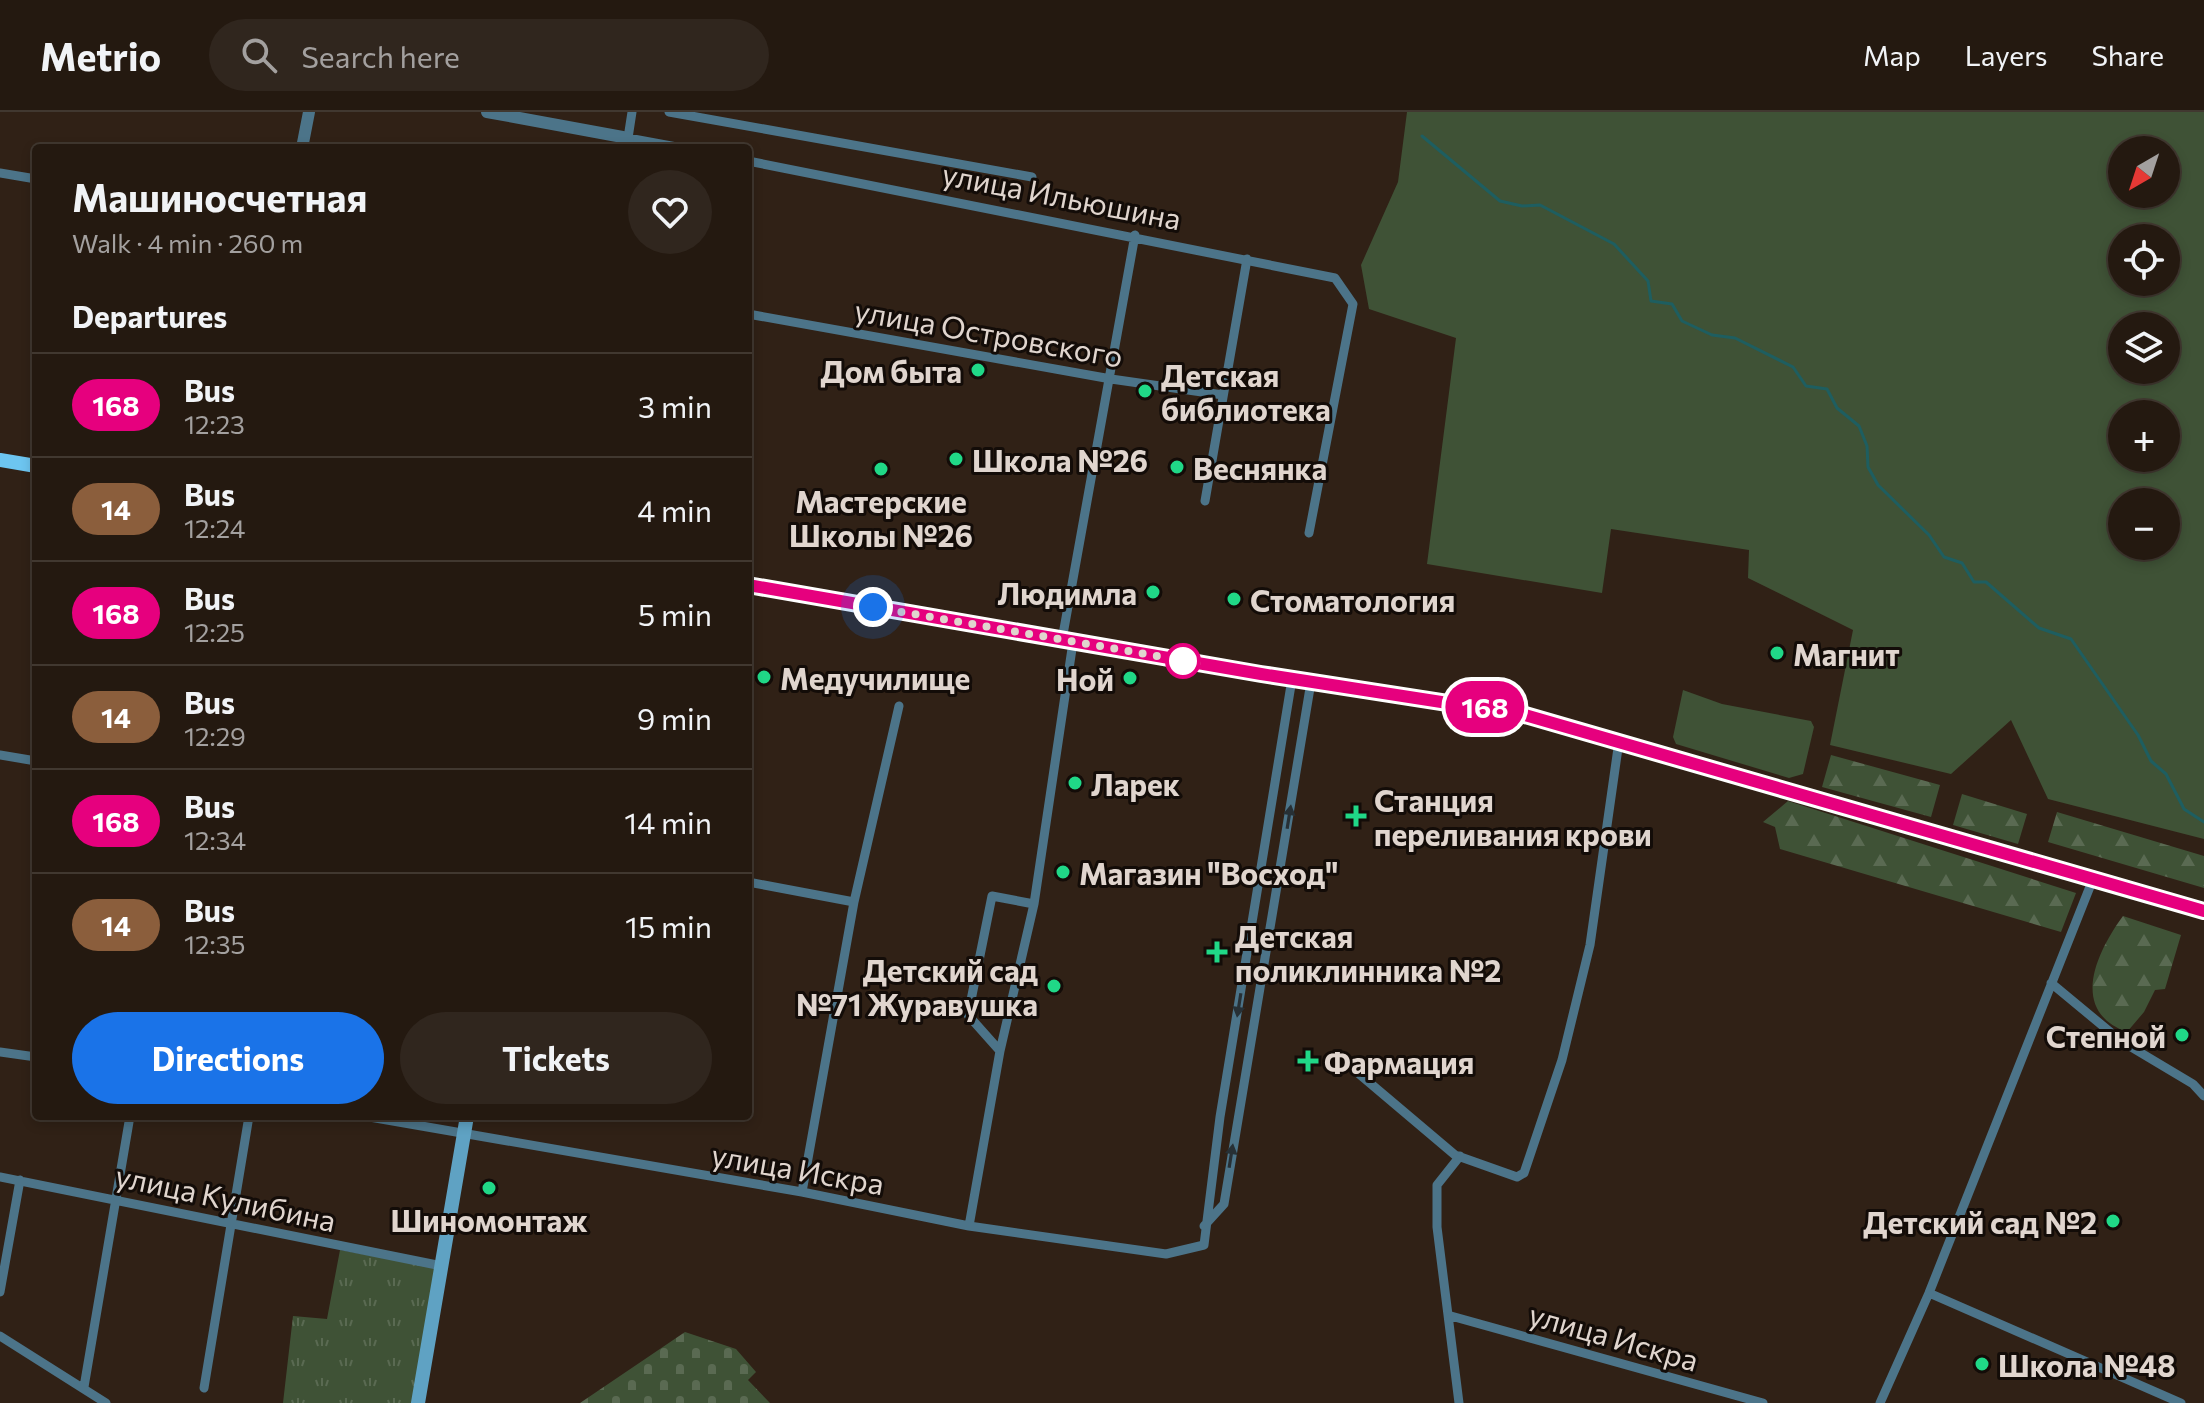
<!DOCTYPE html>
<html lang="en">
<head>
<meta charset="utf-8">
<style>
	body { margin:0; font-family:Commissioner,sans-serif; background:#30261e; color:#f1f3f6; height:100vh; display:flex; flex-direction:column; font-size:30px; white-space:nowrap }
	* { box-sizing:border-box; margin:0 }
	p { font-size:26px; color:#a3a09f }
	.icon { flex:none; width:44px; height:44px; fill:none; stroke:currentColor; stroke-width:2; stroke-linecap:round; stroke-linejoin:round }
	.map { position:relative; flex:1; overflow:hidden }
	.details { position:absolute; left:32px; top:32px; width:720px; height:976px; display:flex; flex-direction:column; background:#241910; border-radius:8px; box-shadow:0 4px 12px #0003,0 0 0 2px #413830 }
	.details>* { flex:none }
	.badge { padding:0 16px; border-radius:26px; font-size:28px; line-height:52px }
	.needle { width:52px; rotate:219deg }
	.tools { position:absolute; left:2108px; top:24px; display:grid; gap:16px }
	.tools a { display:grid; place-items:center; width:72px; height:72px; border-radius:50%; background:#241910; box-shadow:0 4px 12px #0003,0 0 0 2px #413830; font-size:40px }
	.you { position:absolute; width:40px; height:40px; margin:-20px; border:6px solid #fff; border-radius:50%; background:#1a73e8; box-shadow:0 0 0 12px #1a73e833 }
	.map>.badge { position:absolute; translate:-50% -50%; box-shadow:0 0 0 4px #fff }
	h2 { padding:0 40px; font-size:30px; line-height:72px }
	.round { display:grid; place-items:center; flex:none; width:84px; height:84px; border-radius:42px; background:#30261e }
	.head { display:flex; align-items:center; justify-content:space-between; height:136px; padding:0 40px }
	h1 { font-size:38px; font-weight:700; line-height:60px }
	.primary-button { display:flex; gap:16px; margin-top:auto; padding:16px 40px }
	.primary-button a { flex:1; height:92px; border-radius:48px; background:#1a73e8; color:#fff; font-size:32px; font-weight:700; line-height:92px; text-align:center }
	.primary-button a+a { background:#30261e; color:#f1f3f6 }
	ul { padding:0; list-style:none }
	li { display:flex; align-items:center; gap:24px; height:104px; padding:0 40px; border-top:2px solid #413830 }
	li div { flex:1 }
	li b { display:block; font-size:30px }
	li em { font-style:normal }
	li .badge { min-width:88px; font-weight:700; text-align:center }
	header { display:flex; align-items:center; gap:48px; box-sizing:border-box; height:112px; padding:0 40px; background:#241910; border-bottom:2px solid #413830 }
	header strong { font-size:38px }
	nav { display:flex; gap:44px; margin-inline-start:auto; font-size:28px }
	.search { width:560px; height:72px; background:#30261e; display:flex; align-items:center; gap:20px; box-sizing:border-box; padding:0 28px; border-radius:44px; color:#a3a09f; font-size:30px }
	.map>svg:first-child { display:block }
</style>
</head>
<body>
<header>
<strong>Metrio</strong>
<div class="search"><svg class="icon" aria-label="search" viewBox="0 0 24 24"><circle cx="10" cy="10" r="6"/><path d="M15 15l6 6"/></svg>Search here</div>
<nav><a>Map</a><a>Layers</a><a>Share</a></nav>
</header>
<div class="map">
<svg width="2204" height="1291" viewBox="0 0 2204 1291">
	<defs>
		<pattern id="forest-firs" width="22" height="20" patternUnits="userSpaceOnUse" patternTransform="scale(2)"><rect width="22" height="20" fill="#3f5236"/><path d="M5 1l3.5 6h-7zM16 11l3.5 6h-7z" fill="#5a6a52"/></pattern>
		<pattern id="cemetery-stones" width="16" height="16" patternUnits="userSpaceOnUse" patternTransform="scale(2)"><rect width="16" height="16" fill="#3f5236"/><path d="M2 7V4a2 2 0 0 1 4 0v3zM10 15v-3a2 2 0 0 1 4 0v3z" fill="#5a6a52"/></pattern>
		<pattern id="park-tufts" width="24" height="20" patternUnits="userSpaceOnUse" patternTransform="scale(2)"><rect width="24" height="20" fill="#3f5236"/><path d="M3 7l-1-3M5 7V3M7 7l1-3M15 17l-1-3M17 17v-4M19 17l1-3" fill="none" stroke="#5a6a52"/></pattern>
	</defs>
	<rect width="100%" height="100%" fill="#302116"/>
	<path fill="#3f5236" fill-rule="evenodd" d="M 1407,0 L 2204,0 L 2204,727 L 2048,687 L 2011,608 L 1951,662 L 1830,633 L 1853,518 L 1748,466 L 1749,438 L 1611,417 L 1602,481 L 1427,452 L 1456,226 L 1369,197 L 1361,153 L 1398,70 ZM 2122,38 L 2166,38 L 2166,82 L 2122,82 ZM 2122,126 L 2166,126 L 2166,170 L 2122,170 ZM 2122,214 L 2166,214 L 2166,258 L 2122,258 ZM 2122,302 L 2166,302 L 2166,346 L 2122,346 ZM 2122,390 L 2166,390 L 2166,434 L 2122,434 Z
		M 1683,578 L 1722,592 L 1811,609 L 1814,615 L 1803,662 L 1789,666 L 1676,632 L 1673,625 Z"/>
	<path fill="url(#forest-firs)" d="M 1831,643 L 1940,673 L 1931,705 L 1822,675 Z
		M 1962,682 L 2027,702 L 2018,732 L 1953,713 Z
		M 1788,689 L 2076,781 L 2061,820 L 1780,737 L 1775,715 L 1763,710 Z
		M 2057,700 L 2204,744 L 2204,776 L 2048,730 Z
		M 2123,804 L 2181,823 L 2165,877 L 2155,878 L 2144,900 L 2127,920 C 2069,899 2096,841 2123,804 Z"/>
	<path fill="url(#cemetery-stones)" d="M 685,1220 L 736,1237 L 756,1260 L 748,1268 L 770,1291 L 580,1291 Z"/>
	<path fill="url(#park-tufts)" d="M 340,1138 L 438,1156 L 414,1291 L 283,1291 L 293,1204 L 327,1207 Z"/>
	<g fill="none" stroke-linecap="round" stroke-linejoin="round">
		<path stroke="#1e5e60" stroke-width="3" d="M 1422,24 L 1500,89 L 1522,94 L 1540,93 L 1614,132 L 1648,169 L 1651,189 L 1672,192 L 1682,209 L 1712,223 L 1735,226 L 1793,255 L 1806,274 L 1827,277 L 1837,296 L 1859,314 L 1867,334 L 1868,355 L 1878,373 L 1929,423 L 1944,445 L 1962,451 L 1974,470 L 1986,470 L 2039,516 L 2071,527 L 2138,623 L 2151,649 L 2166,662 L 2184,697 L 2204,710"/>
		<path stroke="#4c7489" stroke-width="9" d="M 632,0 L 628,26 L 682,36
			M 669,0 L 1032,65
			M 748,49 L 1335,166 L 1353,192 L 1309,421
			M 0,61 L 36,67
			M 748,202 L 1111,267 L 1223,283
			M 1205,389 L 1247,147
			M 1062,528 L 1135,123
			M 0,643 L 36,649
			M 748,770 L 854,790 L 802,1080
			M 854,790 L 899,594
			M 2051,871 L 2121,929 L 2193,972 L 2204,984
			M 1000,939 L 1034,792
			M 0,940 L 36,945
			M 1345,950 L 1455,1043 L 1517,1065 L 1524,1061 L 1562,948 L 1590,833 L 1619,629
			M 364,1004 L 802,1080 L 969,1114 L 1166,1142 L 1204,1133 L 1220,1005 L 1292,567
			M 0,1065 L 442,1154
			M 969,1114 L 1000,939 L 968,903 L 992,784 L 1034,792 L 1073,530
			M 1204,1114 L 1224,1092 L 1311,570
			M 0,1180 L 20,1068
			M 1929,1181 L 2181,1291
			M 1451,1204 L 1763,1291
			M 0,1224 L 106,1291
			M 84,1275 L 130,1004
			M 204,1276 L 249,1004
			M 1459,1291 L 1437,1115 L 1437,1073 L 1460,1044
			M 1880,1291 L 1929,1181 L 2093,767"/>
		<path stroke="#4c7489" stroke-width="12" d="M 487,0 L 628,26 L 626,36
			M 302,36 L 309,0"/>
		<path stroke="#5fa2c3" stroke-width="14" d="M 418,1291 L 467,1004"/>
		<path stroke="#6dc5f0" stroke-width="14" d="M 0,348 L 36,354
			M 748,473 L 1292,567 L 1525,603 L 2204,799"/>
	</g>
	<defs><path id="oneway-solid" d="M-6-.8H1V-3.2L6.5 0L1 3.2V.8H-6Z" transform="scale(2)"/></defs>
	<g fill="#273035">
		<use href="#oneway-solid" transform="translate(1289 705) rotate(-81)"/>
		<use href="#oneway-solid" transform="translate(1239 893) rotate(99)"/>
		<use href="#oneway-solid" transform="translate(1231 1044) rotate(-81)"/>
	</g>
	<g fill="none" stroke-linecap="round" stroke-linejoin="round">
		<g stroke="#fff" stroke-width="18">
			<path id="line" d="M 748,473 L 1261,562 L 1525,603 L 2204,799"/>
		</g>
		<use href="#line" stroke="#e6007e" stroke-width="12"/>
		<path stroke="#e0d5ce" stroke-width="8" stroke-dasharray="0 14.4" d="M 873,495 L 1198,551 L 1183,549"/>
	</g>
	<g fill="#20d887" stroke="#130c08" stroke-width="3">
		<circle cx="978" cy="258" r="8"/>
		<circle cx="1145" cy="279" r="8"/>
		<circle cx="956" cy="347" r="8"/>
		<circle cx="1177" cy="355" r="8"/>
		<circle cx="881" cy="357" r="8"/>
		<circle cx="1153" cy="480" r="8"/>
		<circle cx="1234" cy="487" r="8"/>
		<circle cx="1777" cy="541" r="8"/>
		<circle cx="764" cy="565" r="8"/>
		<circle cx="1130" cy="566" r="8"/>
		<circle cx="1075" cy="671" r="8"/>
		<path d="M1352 692h8v8h8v8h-8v8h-8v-8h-8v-8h8z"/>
		<circle cx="1063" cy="760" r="8"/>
		<path d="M1213 828h8v8h8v8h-8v8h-8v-8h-8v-8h8z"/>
		<circle cx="1054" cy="874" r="8"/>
		<circle cx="2182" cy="923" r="8"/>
		<path d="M1304 937h8v8h8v8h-8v8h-8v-8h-8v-8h8z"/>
		<circle cx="489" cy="1076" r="8"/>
		<circle cx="2113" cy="1109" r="8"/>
		<circle cx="1982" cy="1252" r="8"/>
	</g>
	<circle fill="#fff" stroke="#e6007e" stroke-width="4" cx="1183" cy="549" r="16"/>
	<g text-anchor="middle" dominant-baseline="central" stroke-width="6" stroke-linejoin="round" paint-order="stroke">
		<g font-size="30" fill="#e0d5ce" stroke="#130c08">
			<text transform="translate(1062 83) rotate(11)">улица Ильюшина</text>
			<text transform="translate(989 220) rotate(10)">улица Островского</text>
			<text transform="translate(798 1056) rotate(10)">улица Искра</text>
			<text transform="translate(226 1085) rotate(12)">улица Кулибина</text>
			<text transform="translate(1614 1224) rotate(16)">улица Искра</text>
		</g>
		<g font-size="30" font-weight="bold" fill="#e0d5ce" stroke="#130c08" text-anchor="start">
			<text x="962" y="258" text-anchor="end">Дом быта</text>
			<text x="1161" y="262">Детская<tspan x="1161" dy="34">библиотека</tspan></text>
			<text x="972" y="347">Школа №26</text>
			<text x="1193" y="355">Веснянка</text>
			<text x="881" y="388" text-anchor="middle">Мастерские<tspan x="881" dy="34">Школы №26</tspan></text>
			<text x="1137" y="480" text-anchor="end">Людимла</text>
			<text x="1250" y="487">Стоматология</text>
			<text x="1793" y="541">Магнит</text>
			<text x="780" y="565">Медучилище</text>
			<text x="1114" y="566" text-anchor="end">Ной</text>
			<text x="1091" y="671">Ларек</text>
			<text x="1374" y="687">Станция<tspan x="1374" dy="34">переливания крови</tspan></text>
			<text x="1079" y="760">Магазин "Восход"</text>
			<text x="1235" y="823">Детская<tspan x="1235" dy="34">поликлинника №2</tspan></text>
			<text x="1038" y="857" text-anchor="end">Детский сад<tspan x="1038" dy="34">№71 Журавушка</tspan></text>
			<text x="2166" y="923" text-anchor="end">Степной</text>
			<text x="1324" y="949">Фармация</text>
			<text x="489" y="1107" text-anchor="middle">Шиномонтаж</text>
			<text x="2097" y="1109" text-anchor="end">Детский сад №2</text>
			<text x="1998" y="1252">Школа №48</text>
		</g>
	</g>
</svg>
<div class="tools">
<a><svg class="needle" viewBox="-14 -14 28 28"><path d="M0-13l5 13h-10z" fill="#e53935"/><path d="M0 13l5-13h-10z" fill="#a3a09f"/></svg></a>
<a><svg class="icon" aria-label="locate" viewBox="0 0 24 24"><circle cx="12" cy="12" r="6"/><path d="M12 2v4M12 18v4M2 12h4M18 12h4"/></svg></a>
<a><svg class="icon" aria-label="layers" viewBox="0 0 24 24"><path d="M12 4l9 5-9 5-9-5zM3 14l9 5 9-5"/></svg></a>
<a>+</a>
<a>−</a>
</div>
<div class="you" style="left:873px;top:495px"></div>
<b class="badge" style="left:1485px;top:595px;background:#e6007e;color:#fff">168</b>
<section class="details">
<div class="head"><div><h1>Машиносчетная</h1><p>Walk · 4 min · 260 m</p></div><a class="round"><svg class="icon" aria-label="heart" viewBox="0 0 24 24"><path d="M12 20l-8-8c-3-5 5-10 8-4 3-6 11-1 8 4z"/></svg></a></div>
<h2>Departures</h2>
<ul>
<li><span class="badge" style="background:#e6007e;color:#fff">168</span><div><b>Bus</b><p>12:23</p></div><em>3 min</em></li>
<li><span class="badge" style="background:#8b5e3c;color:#fff">14</span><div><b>Bus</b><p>12:24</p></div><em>4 min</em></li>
<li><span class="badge" style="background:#e6007e;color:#fff">168</span><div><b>Bus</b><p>12:25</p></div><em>5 min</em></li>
<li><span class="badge" style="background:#8b5e3c;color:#fff">14</span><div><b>Bus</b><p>12:29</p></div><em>9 min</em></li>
<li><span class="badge" style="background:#e6007e;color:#fff">168</span><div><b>Bus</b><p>12:34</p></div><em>14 min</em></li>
<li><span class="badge" style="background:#8b5e3c;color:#fff">14</span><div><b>Bus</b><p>12:35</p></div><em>15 min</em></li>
</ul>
<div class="primary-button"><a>Directions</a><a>Tickets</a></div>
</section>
</div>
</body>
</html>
